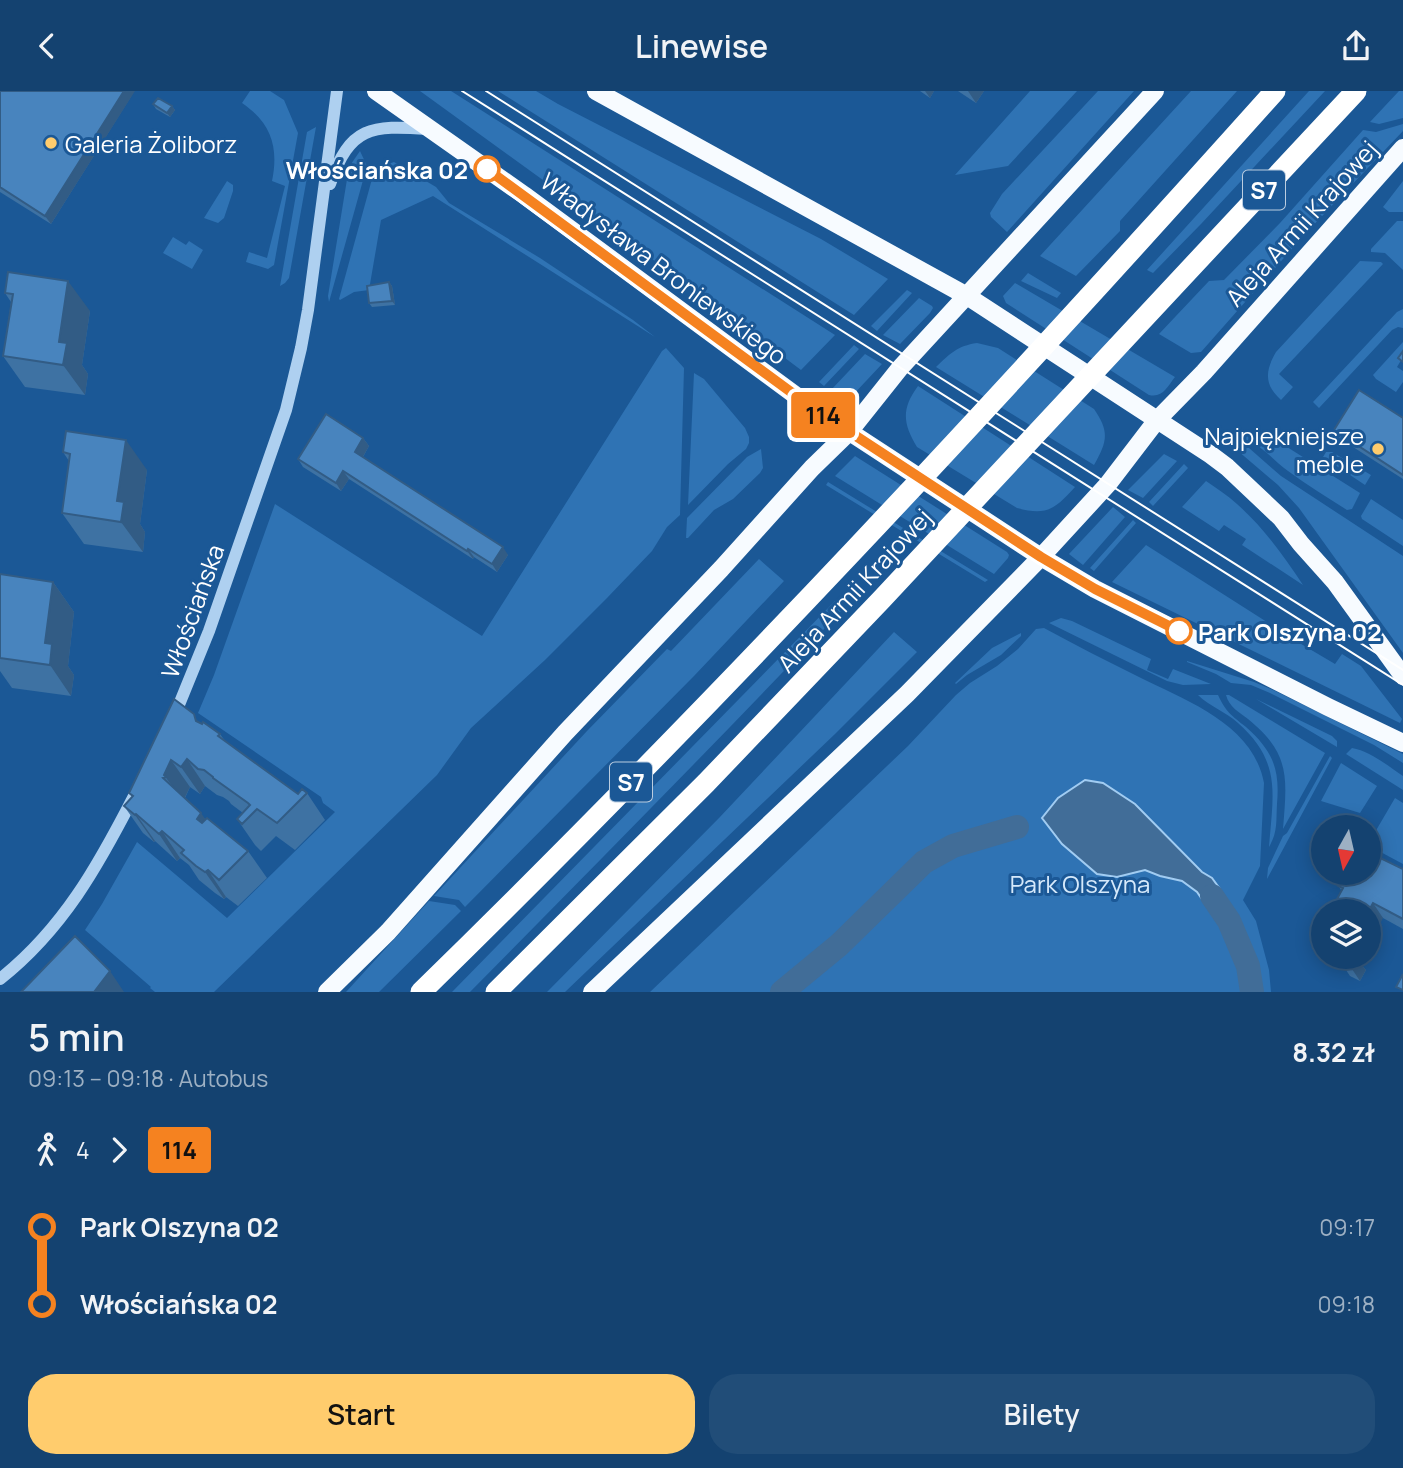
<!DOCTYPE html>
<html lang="pl">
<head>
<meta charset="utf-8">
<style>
	body { margin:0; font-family:Manrope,sans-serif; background:#214d78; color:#f1f3f6; height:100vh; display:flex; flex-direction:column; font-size:26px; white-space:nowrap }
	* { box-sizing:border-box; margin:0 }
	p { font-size:23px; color:#9db0c3 }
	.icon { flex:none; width:38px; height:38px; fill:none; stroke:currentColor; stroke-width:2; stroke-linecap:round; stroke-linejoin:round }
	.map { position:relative; height:901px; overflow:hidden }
	.panel { display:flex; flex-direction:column; background:#144270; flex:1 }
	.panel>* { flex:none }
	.badge { padding:0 14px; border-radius:5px; font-size:24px; line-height:46px }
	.needle { width:46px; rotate:188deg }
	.fabs { position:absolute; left:1311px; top:724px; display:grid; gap:14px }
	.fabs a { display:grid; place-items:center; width:70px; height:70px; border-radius:50%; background:#144270; box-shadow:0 4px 18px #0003,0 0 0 2px #335b83; font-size:35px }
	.map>.badge { position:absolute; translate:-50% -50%; box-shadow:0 0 0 4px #fff }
	.legs { display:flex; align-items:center; gap:10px; height:77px; padding:0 28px; font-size:23px }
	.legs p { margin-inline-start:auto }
	.overview { display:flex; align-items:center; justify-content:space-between; height:119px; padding:0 28px }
	h1 { font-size:38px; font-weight:600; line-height:52px }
	.action { display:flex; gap:14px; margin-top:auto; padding:14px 28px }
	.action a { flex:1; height:80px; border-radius:28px; background:#ffcc6d; color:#111; font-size:28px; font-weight:600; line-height:80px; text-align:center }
	.action a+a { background:#214d78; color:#f1f3f6 }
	ul { padding:0 28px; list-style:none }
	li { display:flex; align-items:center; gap:24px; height:77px; font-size:26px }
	li i { display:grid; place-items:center; width:10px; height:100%; margin:0 9px; background:currentColor }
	li i::after { content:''; width:18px; height:18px; margin:-9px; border:5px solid; border-radius:50%; background:#144270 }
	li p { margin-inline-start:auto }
	li:first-child i { background:linear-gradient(#0000 50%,currentColor 0) }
	li:last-child i { background:linear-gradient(currentColor 50%,#0000 0) }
	header { display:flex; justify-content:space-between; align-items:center; height:91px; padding:0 28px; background:#144270; font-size:32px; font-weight:600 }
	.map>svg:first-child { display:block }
</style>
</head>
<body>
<header><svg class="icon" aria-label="back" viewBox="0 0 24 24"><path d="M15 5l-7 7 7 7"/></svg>Linewise<svg class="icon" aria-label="share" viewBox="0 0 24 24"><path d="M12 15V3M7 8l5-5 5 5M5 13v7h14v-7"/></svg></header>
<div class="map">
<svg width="1403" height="901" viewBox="0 0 1403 901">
	<rect width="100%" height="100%" fill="#1b5896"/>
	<path fill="#2f73b4" d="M 250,0 L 270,0 L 284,9 L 298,42 L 274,174 L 268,178 L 246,171 L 249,161 L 267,167 L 285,95 L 272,90 C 279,56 271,32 242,12 Z
		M 420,0 L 451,0 L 835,244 L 801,279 L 688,194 Z
		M 498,0 L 536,0 L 558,13 L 821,148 L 888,188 L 854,224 Z
		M 1030,0 L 1077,0 L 1008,75 L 955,84 Z
		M 1098,0 L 1134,0 L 1007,141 L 991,126 L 990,122 L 1002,103 Z
		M 1191,0 L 1237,0 L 1120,130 L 1120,140 L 1076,185 L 1040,165 Z
		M 1309,0 L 1325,0 L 1201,133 L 1153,182 L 1147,179 Z
		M 1399,0 L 1403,0 L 1403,27 L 1379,33 L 1370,31 Z
		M 1403,33 L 1403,40 L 1305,143 L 1201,261 L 1191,262 L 1159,243 L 1209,190 L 1224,189 L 1280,132 L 1363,39 L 1376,41 Z
		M 316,36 L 289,187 L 285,192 L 280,195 L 307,41 Z
		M 360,60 L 367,75 L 329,211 L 328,205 L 349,76 Z
		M 394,71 L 436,96 L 449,112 L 540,167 L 633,229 L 655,246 L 433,105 L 381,129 L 369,199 L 354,201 L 340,209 L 339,208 L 375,77 Z
		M 227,90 L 233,94 L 233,100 L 224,127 L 218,132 L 204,127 Z
		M 1403,90 L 1403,121 L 1389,121 L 1383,116 Z
		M 1397,130 L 1403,130 L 1403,179 L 1385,162 L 1371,161 L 1371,158 Z
		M 173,146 L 186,154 L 189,150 L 203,159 L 192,178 L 163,162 Z
		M 1360,170 L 1381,171 L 1383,173 L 1279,283 L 1293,296 L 1281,309 C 1264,294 1265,280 1276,261 Z
		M 1028,182 L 1061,202 L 1057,207 L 1021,190 Z
		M 1015,192 L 1175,286 C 1167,296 1163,307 1149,304 L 1006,212 L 1003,205 Z
		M 907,199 L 912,202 L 877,240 L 871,235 Z
		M 919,207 L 932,215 L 933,217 L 930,222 L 900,253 L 883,244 Z
		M 1403,218 L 1403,237 L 1398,236 L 1392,239 L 1319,317 L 1313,311 L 1397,221 Z
		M 1403,251 L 1403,266 L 1397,276 L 1403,280 L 1403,291 L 1396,301 L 1376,288 L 1373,284 Z
		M 977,252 L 998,257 L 1094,318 C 1110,341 1107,351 1094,374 L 936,276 C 951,262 957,255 977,252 Z
		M 854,254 L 859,258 L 824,295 L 819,291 Z
		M 666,257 L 684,277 L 680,424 L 667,436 L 652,460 L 607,507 L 545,569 L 471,637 L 437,684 L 214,901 L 155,901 L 150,897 L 151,896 L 85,839 L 102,813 L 137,751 L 227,827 L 335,721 L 323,712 L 321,706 L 198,622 L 214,584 L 275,413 L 482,545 L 662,260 Z
		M 865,263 L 882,273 L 851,306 L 849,308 L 831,299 Z
		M 694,282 L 704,288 L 745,337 L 749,346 L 749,352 L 746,358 L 728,373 L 688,414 Z
		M 918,295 L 1075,396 C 1055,418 1047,425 1017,417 L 917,356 C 903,333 901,318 918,295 Z
		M 1246,343 L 1268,344 L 1360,402 L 1352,418 L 1347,419 C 1327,406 1307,394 1288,380 C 1273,369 1261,353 1243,348 Z
		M 1231,354 L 1242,354 L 1249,357 L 1281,385 L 1403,465 L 1403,562 L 1299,417 L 1278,394 Z
		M 761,358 L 763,377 L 760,382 L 733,408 L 714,419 L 688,447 L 686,447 L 687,427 L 747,366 Z
		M 1326,361 L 1332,361 L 1371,384 L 1365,394 L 1323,366 Z
		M 1164,363 L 1177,370 L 1143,407 L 1128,399 Z
		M 855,365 L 1007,461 L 1009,464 L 1008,467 L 994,483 L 835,385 Z
		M 1184,373 L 1188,377 L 1153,415 L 1149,411 Z
		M 1206,390 C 1216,397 1227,404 1237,413 C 1263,436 1284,465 1303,494 L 1242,454 L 1246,448 L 1224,434 L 1219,440 L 1182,416 Z
		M 828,391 L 988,489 L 985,491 L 826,394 Z
		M 1371,408 L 1403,429 L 1403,455 L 1362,428 L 1361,425 Z
		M 1113,416 L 1125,426 L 1083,474 L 1069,463 Z
		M 1133,429 L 1136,432 L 1094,480 L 1090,477 Z
		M 1146,454 L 1273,535 L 1270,540 L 1288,551 L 1291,547 L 1335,573 L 1342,563 L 1361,575 L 1402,628 L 1400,632 L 1112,491 Z
		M 759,468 L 784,490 L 694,585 L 465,816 L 459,809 L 434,805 L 587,640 L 667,558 L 671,560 Z
		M 835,510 L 844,517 C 721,647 595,774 470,901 L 452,901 Z
		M 1061,527 L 1072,530 L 1151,568 L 1147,579 L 1168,588 L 1173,578 L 1211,593 L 1183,594 L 1167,590 L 1049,532 Z
		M 1044,537 C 1075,554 1107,570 1139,586 C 1187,610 1253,633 1264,692 L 1260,775 L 1243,809 L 1256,830 L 1269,879 L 1271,901 L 650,901 L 908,655 L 956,604 L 970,592 L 997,575 L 1018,558 L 1036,538 Z
		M 894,541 L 917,561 L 835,643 L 565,901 L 547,901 L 719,727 Z
		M 1021,542 L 1021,545 L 1001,564 L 967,584 L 956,593 L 955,592 L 992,557 Z
		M 1187,570 L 1254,591 L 1273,599 L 1403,663 L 1403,672 L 1374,654 L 1270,602 L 1251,594 L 1231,592 L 1216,583 L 1187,571 Z
		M 1198,604 L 1218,604 C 1226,621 1231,624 1246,636 C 1273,660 1280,678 1277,713 C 1276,730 1278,741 1269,756 C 1273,703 1282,671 1238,632 C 1226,621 1209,615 1198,604 Z
		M 1226,604 L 1229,604 L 1325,662 L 1283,738 C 1287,687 1291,663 1248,628 C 1239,621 1229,616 1226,604 Z
		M 1256,608 L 1332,645 L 1337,650 L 1337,656 Z
		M 1352,657 C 1370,660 1388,675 1403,685 L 1403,699 L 1346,663 Z
		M 1330,665 L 1332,667 L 1267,788 L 1268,777 L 1283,745 L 1287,742 Z
		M 1341,672 L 1377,695 L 1360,722 L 1321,710 Z
		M 1395,707 L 1403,712 L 1403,773 L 1375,758 L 1373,749 L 1371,748 Z
		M 429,810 L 455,814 L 461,820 L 379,901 L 346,901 Z"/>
	<path fill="#416d98" stroke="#a1ccf2" stroke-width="2" d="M 1085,689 L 1103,692 L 1135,713 L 1202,781 L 1212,787 L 1220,798 L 1230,819 L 1232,831 L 1227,834 L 1204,811 L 1197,801 L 1182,790 L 1160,785 L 1145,779 L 1117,786 L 1097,783 L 1062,753 L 1042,727 L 1058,707 Z"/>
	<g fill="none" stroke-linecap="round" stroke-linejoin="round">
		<path stroke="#416d98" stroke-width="24" d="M 1212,805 L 1229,830 L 1248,875 L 1252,901
			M 782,901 L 839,854 L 924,771 L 953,755 L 1017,736"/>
		<path stroke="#aed0f0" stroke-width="12" d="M 330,93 C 350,35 371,34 428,38
			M 174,626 L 209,540 L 286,319 L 301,257 L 308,219 L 337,0
			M 0,888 C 63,838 98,775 134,705"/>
		<path stroke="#f7fbff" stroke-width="18" d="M 376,0 L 524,104 L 810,315 L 1041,466 L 1095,498 L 1328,616 L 1403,652
			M 596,0 L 967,205 L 1211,364 L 1227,376 L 1281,427 L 1301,453 L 1335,491 L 1403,585
			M 327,901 L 388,841 L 565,642 L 721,478 L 812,377 L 849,341 L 900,277 L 1155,0
			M 592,901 L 907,603 L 1041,466 L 1108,393 L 1157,329 L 1204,281 L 1403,57"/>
		<path stroke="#fff" stroke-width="21" d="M 421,901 C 717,612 999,308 1275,0
			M 496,901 L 706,692 L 882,508 L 1356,0"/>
		<path stroke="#fff" stroke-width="2" d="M 462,0 L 1403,594
			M 486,0 L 1403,579"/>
	</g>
	<path fill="#3e72a3" d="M 0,0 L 132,4 L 51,133 L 0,101 Z
		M 920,0 L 934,0 L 930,7 Z
		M 958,0 L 984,0 L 976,12 Z
		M 153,13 L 172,15 L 175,19 L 170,26 L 156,18 Z
		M 389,191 L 392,195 L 395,214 L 372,216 L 369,212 Z
		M 5,202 L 90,220 L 82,274 L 88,283 L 85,304 L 25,296 L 3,265 L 11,211 Z
		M 1403,327 L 1403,388 L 1339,347 L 1334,339 Z
		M 363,347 L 369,355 L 363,366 L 508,464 L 497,481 L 474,466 L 473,468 L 349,388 L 341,400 L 303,376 L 298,368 Z
		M 63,361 L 147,379 L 140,433 L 145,441 L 143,461 L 84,453 L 62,422 L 69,370 Z
		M 0,483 L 53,491 L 74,521 L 68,575 L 74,584 L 71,605 L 12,597 L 0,580 Z
		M 202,633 L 220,643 L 225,650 L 298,703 L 307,702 L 325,729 L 295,759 L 276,745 L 261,760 L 255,754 L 237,728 L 243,722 L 231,713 L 229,710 L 223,706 L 217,704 L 205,695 L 200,703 L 190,696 L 185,707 L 205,728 L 248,760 L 267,787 L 238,815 L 226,806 L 224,808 L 215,802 L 199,789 L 189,774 L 180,767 L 177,770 L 155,750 L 154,751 L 143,742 L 124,715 L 132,706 L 129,702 Z
		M 1403,778 L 1403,838 L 1383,827 L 1341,799 L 1333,786 Z
		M 1323,835 L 1323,865 L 1314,852 Z
		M 1324,866 L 1363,866 L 1360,872 L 1366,879 L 1360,890 L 1350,885 L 1344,876 Z"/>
	<path fill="#325c85" d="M 124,0 L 135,0 L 51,133 L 45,125 Z
		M 925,0 L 934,0 L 930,7 Z
		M 968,0 L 984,0 L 976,12 Z
		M 172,15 L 175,19 L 170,26 L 167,22 Z
		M 68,190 L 90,220 L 82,274 L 88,283 L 85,304 L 63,274 L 59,251 Z
		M 389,191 L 392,195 L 395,214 L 392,210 Z
		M 363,347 L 369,355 L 361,369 L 355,361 Z
		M 126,349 L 147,379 L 140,433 L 145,441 L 143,461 L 121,431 L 117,410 Z
		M 343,380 L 349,388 L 341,400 L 336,392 Z
		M 503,456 L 508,464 L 497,481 L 492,473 Z
		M 468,458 L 474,466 L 473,468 L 467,460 Z
		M 53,491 L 74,521 L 68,575 L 74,584 L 71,605 L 50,574 L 45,552 Z
		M 187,668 L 205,695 L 200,703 L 181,676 Z
		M 171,669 L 190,696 L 183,710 L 164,684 Z
		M 201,722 L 219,748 L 197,728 Z
		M 136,723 L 155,750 L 154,751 L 135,724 Z
		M 162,740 L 180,767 L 177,770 L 159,743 Z
		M 208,779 L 226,806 L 224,808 L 205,781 Z
		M 1373,812 L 1383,827 L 1368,856 L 1368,821 Z
		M 1351,866 L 1363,866 L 1360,872 L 1366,879 L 1360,890 L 1350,875 Z
		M 110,880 L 124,901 L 94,901 Z"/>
	<path fill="#4884be" stroke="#325c85" stroke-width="2" d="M 0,0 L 124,0 L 45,125 L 0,96 Z
		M 158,7 L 172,15 L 167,22 L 153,13 Z
		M 8,181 L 68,190 L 59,251 L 67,252 L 63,274 L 3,265 L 13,203 L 5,202 Z
		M 389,191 L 392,210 L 369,212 L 367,195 Z
		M 1403,260 L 1403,271 L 1398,267 Z
		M 1359,299 L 1403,327 L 1403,384 L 1334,339 Z
		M 326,323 L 363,347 L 355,361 L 503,456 L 492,473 L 468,458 L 467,460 L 343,380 L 336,392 L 298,368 Z
		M 66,340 L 126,349 L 117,410 L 124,411 L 121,431 L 62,422 L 70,363 L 63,361 Z
		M 0,483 L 53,491 L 45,552 L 52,553 L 50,574 L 0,567 Z
		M 174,608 L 194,623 L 196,630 L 202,633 L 203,631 L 220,643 L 218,645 L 298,703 L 302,698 L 307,702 L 277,732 L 257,718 L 242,733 L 237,728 L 250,714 L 248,712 L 213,687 L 213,686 L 204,679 L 198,678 L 187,668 L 181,676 L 171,669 L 164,684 L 166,686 L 163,687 L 201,722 L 197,728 L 202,732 L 207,727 L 248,760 L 219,789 L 208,779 L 205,781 L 196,775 L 181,762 L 184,759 L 162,740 L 159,743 L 136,723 L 135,724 L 124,715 L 133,705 L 129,702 Z
		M 1368,761 L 1403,778 L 1403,828 L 1373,812 L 1368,821 L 1330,821 L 1343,797 L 1338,795 L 1333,786 L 1332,782 L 1368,782 Z
		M 1323,835 L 1323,856 L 1314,852 Z
		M 75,845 L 110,880 L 94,901 L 21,901 Z
		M 1341,866 L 1354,866 L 1350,875 L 1339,870 Z
		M 1403,883 L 1403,899 L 1396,896 Z"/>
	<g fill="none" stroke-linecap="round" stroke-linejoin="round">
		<g stroke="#fff" stroke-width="16">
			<path id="line-1" d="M 487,78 L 810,315 L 1041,466 L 1095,498 L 1179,540"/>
		</g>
		<use href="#line-1" stroke="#f58220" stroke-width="10"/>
	</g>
	<g fill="#ffcc6d" stroke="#1b5896" stroke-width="2.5">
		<circle cx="51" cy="52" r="7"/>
		<circle cx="1378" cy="358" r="7"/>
	</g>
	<g fill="#fff" stroke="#f58220" stroke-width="3.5">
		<circle cx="487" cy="78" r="12"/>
		<circle cx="1179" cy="540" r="12"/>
	</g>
	<g text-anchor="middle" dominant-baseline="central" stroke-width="6" stroke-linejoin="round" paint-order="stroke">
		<g fill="#1b5896" stroke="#bbcde0" stroke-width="2">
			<rect x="1243" y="79.5" width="42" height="39" rx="5"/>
			<rect x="610" y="671.5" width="42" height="39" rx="5"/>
		</g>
		<g font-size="23" font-weight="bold" fill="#fff">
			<text x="1264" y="99">S7</text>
			<text x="631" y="691">S7</text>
		</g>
		<g font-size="24" fill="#fff" stroke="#1b5896" text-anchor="start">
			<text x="65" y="52">Galeria Żoliborz</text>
			<text x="1364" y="344" text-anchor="end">Najpiękniejsze<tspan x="1364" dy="28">meble</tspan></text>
		</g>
		<g font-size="24" font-weight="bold" fill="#fff" stroke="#1b5896" text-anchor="end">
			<text x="468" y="78">Włościańska 02</text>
			<text x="1198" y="540" text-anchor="start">Park Olszyna 02</text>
		</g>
		<g font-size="24" fill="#fff" stroke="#1b5896">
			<text transform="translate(1301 132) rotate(-48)">Aleja Armii Krajowej</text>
			<text transform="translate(664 177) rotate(37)">Władysława Broniewskiego</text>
			<text transform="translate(854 499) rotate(-47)">Aleja Armii Krajowej</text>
			<text transform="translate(192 520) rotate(-70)">Włościańska</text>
		</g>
		<g font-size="24" fill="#d5e9fb" stroke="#1b5896">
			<text x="1080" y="792">Park Olszyna</text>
		</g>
	</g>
</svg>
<div class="fabs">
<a><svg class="needle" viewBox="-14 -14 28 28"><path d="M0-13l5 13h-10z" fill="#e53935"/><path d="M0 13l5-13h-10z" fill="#9db0c3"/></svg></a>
<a><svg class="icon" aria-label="layers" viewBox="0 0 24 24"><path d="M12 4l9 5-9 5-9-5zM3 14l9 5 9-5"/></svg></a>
</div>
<b class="badge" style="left:823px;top:324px;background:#f58220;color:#111">114</b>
</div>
<section class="panel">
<div class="overview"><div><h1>5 min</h1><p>09:13 – 09:18 · Autobus</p></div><b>8.32 zł</b></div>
<div class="legs"><svg class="icon" aria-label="walk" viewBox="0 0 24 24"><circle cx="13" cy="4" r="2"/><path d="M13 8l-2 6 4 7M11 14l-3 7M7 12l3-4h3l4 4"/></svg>4<svg class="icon" aria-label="forward" viewBox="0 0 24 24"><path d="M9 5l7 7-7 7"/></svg><b class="badge" style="background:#f58220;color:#111">114</b></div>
<ul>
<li><i style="color:#f58220"></i><b>Park Olszyna 02</b><p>09:17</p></li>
<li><i style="color:#f58220"></i><b>Włościańska 02</b><p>09:18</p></li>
</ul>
<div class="action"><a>Start</a><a>Bilety</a></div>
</section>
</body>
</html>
